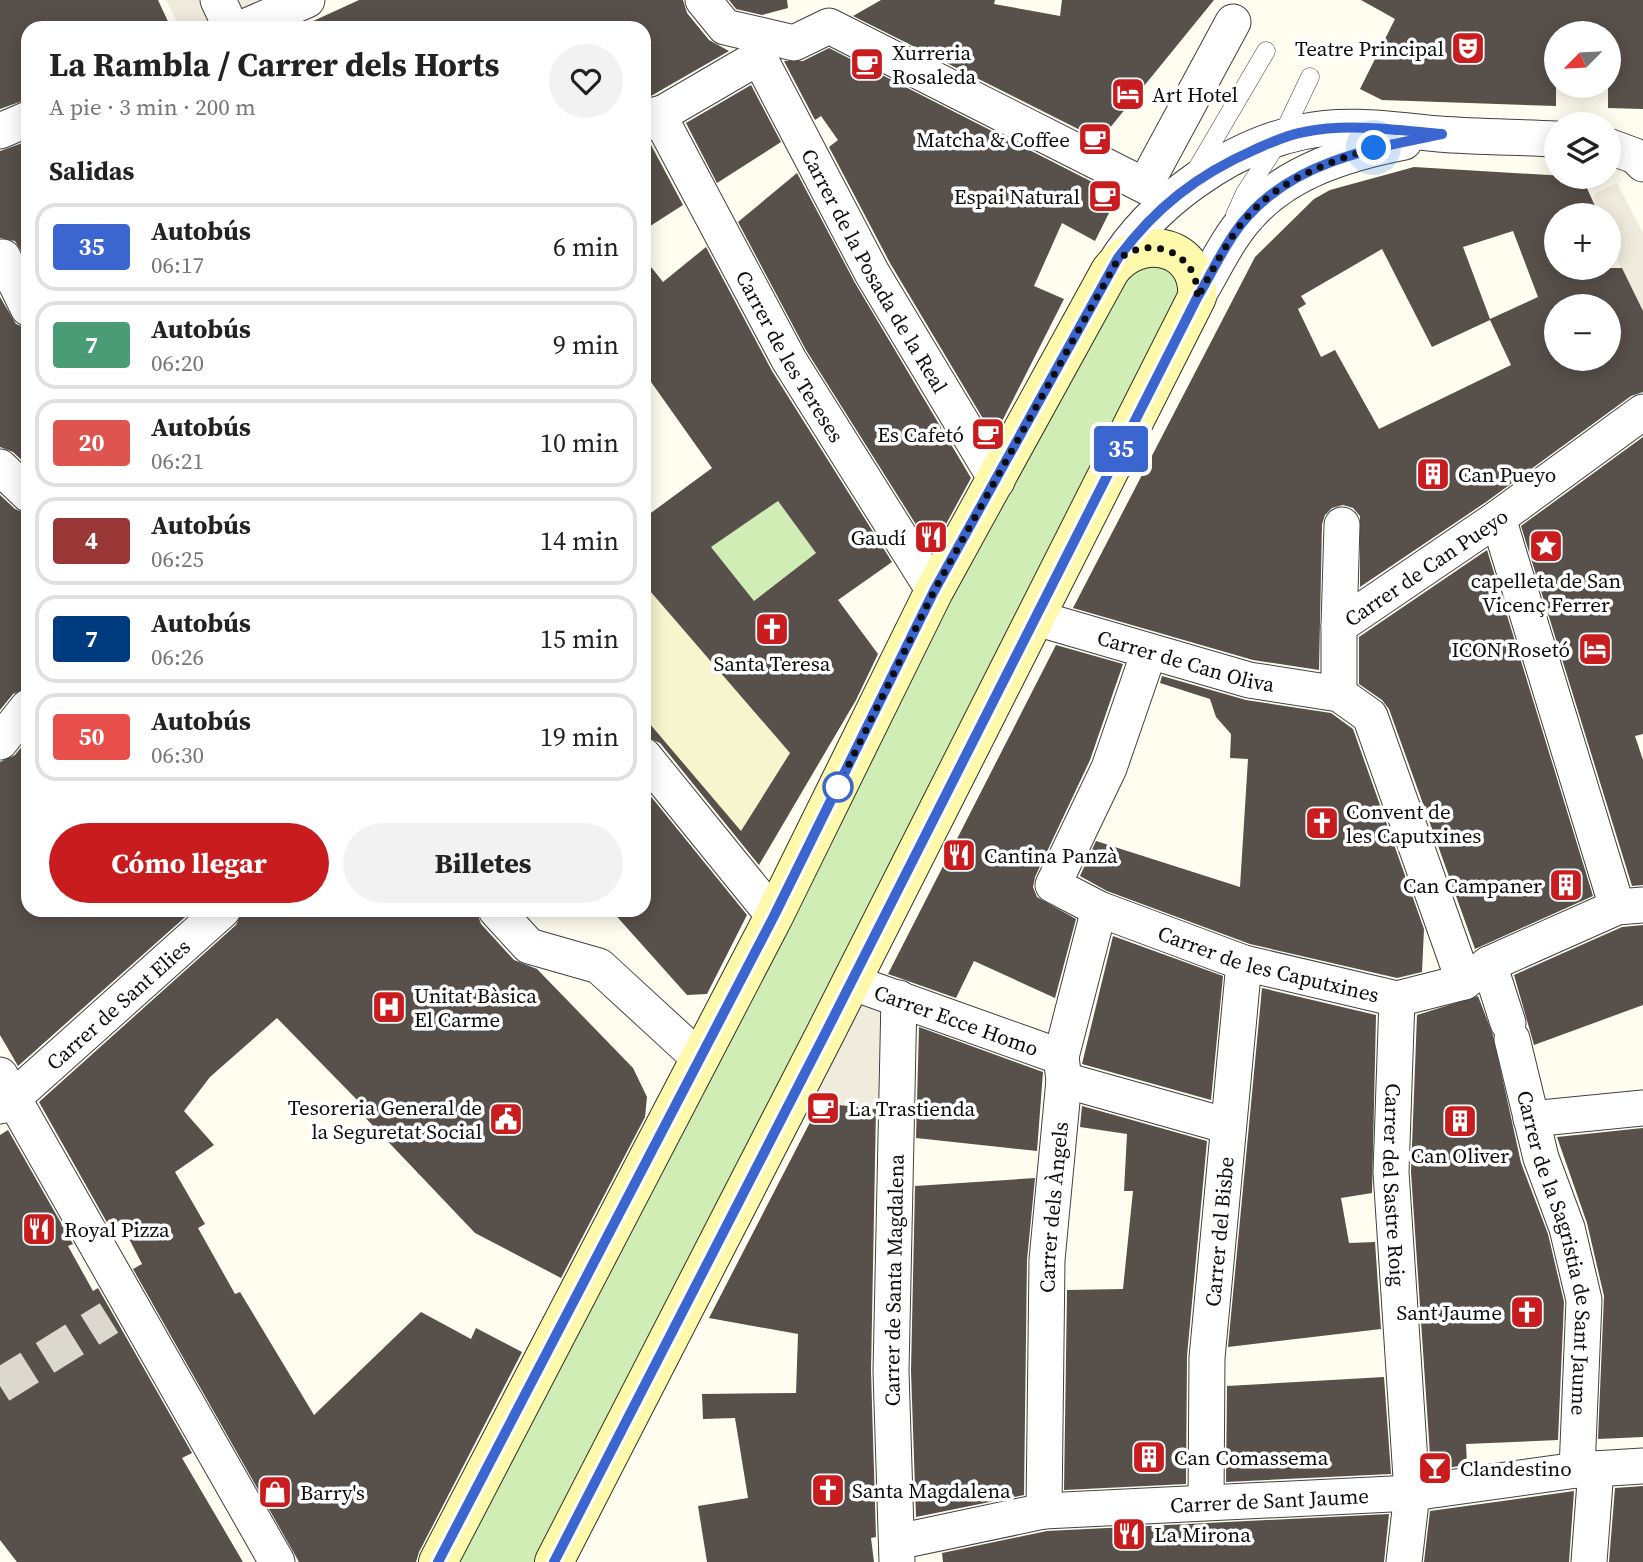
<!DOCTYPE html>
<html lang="es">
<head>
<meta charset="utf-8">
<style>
	body { margin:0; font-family:"Source Serif 4",serif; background:#f2f2f2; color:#222; height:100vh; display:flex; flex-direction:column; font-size:26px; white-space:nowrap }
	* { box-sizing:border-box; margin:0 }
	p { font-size:23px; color:#767676 }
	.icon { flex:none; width:38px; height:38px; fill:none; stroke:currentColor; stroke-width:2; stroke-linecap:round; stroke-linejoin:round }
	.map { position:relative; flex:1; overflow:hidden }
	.side { position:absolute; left:21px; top:21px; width:630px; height:896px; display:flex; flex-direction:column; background:#fff; border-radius:21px; box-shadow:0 4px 18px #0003 }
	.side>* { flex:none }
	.badge { padding:0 14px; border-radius:5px; font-size:24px; line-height:46px }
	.needle { width:46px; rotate:246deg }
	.fabs { position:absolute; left:1544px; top:21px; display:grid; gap:14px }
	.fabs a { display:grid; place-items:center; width:77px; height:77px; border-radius:50%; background:#fff; box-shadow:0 4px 18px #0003; font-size:35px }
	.you { position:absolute; width:35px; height:35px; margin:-18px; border:5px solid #fff; border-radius:50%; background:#1a73e8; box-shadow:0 0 0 10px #1a73e833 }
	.map>.badge { position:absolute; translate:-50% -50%; box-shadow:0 0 0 4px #fff }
	h2 { padding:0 28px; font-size:26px; line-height:63px }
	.round { display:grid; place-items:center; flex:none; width:74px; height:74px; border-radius:37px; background:#f2f2f2 }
	.overview { display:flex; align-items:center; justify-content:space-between; height:119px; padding:0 28px }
	h1 { font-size:33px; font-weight:700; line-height:52px }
	.primary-button { display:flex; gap:14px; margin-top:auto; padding:14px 28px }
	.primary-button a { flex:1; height:80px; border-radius:42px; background:#c91c1e; color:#fff; font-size:28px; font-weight:700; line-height:80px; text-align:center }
	.primary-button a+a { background:#f2f2f2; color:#222 }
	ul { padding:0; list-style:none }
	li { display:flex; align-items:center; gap:21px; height:88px; margin:0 14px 10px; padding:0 14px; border:4px solid #e0e0e0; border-radius:21px }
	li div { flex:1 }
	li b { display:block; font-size:26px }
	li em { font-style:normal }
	li .badge { min-width:77px; font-weight:700; text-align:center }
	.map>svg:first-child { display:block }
</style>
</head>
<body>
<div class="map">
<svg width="1643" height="1562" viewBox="0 0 1643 1562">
	<rect width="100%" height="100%" fill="#fffdf0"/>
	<path fill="#f7f5cd" d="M 644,584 L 790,753 L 741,831 L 644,717 Z"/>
	<path fill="#d0edb6" d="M 1141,257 L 1185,279 L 545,1562 L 450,1562 L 1121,271 Z
		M 778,501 L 816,553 L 754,601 L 711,547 Z"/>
	<path fill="#f0ecdd" d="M 166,0 L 272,0 L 242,28 L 180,28 Z
		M 1617,183 L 1643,233 L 1643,311 L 1632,289 L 1629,290 L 1608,235 L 1608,215 L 1600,215 L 1593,199 L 1596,193 Z
		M 851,982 L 899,998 L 893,1111 L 820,1103 L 794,1095 Z"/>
	<path fill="#58504a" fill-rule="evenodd" d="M 0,0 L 158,0 L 171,28 L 28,28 L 28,99 L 0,109 Z
		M 359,0 L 683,0 L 687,13 L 709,40 L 729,51 L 644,100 L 644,28 L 298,28 Z
		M 729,0 L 787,0 L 788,8 L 762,15 L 736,9 Z
		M 881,0 L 995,0 L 994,4 L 1060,16 L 1062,0 L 1214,0 L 1100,140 L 853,16 Z
		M 1361,0 L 1643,0 L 1643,109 L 1608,108 L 1608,33 L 1556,33 L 1556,106 L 1382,100 L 1360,89 L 1395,19 Z
		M 829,48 L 1110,191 L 1114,203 L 1095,241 L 1062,223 L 1034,286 L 1064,299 L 994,437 L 890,263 L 829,147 L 838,140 L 821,116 L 815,120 L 784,61 L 803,61 Z
		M 751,85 L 781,142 L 717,183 L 686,123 Z
		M 28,141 L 28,262 L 15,241 L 0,238 L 0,151 Z
		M 650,143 L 683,205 L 644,230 L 644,144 Z
		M 1414,167 L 1582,177 L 1599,215 L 1556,215 L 1556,268 L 1622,268 L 1643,311 L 1643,392 L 1631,396 L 1486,502 L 1360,587 L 1360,516 L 1353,508 L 1343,505 L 1332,508 L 1325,515 L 1322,524 L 1319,670 L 1253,660 L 1073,608 L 1255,257 L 1314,199 L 1330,190 ZM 1513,231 L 1538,297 L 1490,319 L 1463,247 ZM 1382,249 L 1432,347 L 1490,320 L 1511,365 L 1379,429 L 1335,350 L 1321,357 L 1298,309 L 1306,304 L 1301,296 ZM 1556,306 L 1608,306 L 1608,359 L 1556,359 Z
		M 797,173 L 855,283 L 971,478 L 932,550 L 806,350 L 738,222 Z
		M 706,247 L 772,371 L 892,562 L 838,600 L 878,654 L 856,700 L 759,865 L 660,743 L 644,736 L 644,717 L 741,831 L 790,753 L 644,584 L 644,518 L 712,468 L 644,372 L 644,258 L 663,282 ZM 778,501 L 816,553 L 754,601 L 711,547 Z
		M 0,297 L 16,324 L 28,328 L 28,466 L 13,452 L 0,447 Z
		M 1643,437 L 1643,734 L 1635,736 L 1643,760 L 1643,885 L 1632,886 L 1521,526 Z
		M 0,495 L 15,509 L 28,514 L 28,687 L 13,694 L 0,710 Z
		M 1487,550 L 1593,896 L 1475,949 L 1389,709 L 1382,700 L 1359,684 L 1359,637 Z
		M 1056,645 L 1123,664 L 1090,760 L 1035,877 L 1033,887 L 1037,897 L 1076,919 L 1055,998 L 974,961 L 956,998 L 888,974 Z
		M 1162,676 L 1246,700 L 1331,713 L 1353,729 L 1424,929 L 1422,972 L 1397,978 L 1250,944 L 1107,891 L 1080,876 L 1096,841 L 1240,887 L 1248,759 L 1230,758 L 1231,734 L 1216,717 L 1210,699 L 1160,683 Z
		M 28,739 L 28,910 L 193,910 L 18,1066 L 0,1035 L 0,762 L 15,755 Z
		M 644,788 L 747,915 L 707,994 L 687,995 L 611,910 L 644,910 Z
		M 243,910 L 476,910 L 481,924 L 514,960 L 537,969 L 633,1068 L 647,1097 L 645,1117 L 561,1278 L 475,1233 L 357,1109 L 362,1105 L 277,1018 L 210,1077 L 184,1111 L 214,1145 L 175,1172 L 205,1224 L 198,1228 L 235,1294 L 240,1292 L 314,1415 L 421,1312 L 471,1339 L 476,1328 L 522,1352 L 419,1552 L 416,1562 L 299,1562 L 133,1269 L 142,1264 L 120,1221 L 109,1226 L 39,1102 L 236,925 Z
		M 1643,925 L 1643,1005 L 1534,1045 L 1514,975 L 1622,927 Z
		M 1113,936 L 1223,976 L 1211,1100 L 1082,1064 Z
		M 1262,988 L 1376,1015 L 1372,1193 L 1341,1198 L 1349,1243 L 1375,1242 L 1381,1329 L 1228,1347 Z
		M 1478,996 L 1493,1035 L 1521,1163 L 1548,1234 L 1564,1302 L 1558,1440 L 1466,1444 L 1467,1465 L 1431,1470 L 1411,1172 L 1417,1015 Z
		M 919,1027 L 1043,1072 L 1037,1151 L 916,1138 Z
		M 820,1103 L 876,1109 L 871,1371 L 876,1537 L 871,1538 L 874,1562 L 707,1562 L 698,1506 L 748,1498 L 735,1418 L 703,1419 L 702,1394 L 796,1393 L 798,1334 L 709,1318 Z
		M 1082,1106 L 1207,1141 L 1187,1356 L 1186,1484 L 1064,1490 L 1067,1290 L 1123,1289 L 1133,1191 L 1124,1191 L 1127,1134 L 1080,1127 Z
		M 1643,1128 L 1643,1437 L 1598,1439 L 1604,1296 L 1587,1223 L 1557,1137 Z
		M 8,1130 L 73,1244 L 68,1246 L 93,1291 L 98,1288 L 192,1453 L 182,1458 L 243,1562 L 17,1562 L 0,1540 L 0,1135 Z
		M 1035,1178 L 1027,1260 L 1024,1495 L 916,1517 L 911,1371 L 915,1186 Z
		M 1384,1377 L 1391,1474 L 1226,1482 L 1227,1386 Z
		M 1643,1486 L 1643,1562 L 1609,1562 L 1615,1488 Z
		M 1574,1491 L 1569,1562 L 1424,1562 L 1430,1511 Z
		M 1389,1514 L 1384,1562 L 943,1562 L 942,1553 L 1047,1531 Z"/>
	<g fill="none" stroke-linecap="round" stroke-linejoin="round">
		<path stroke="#dbd9ce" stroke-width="35" stroke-dasharray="35 18" stroke-linecap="butt" d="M 0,1386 L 109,1318"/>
		<g stroke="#414141" stroke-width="19">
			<path id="lane" d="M 1195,172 L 1266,51
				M 1235,215 L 1245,193 L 1281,138 L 1310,77"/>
		</g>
		<g stroke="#414141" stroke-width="37">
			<g id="street">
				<path d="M 218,0 L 231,28"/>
				<path d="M 703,0 L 725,27 L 794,43 L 829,26 L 1153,190"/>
				<path d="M 242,28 L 307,0"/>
				<path id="s1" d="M 658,114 L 789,360 L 934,591"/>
				<path id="s2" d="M 644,124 L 759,57 L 872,273 L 997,481"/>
				<path d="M 0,131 L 28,119"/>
				<path d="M 1608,146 L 1635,156 L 1643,164"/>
				<path d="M 1145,185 L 1233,22"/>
				<path d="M 3,257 L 28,308"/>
				<path d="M 1112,268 C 1150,204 1229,147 1302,132 C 1347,122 1394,130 1439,134 C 1478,137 1517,137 1556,139"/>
				<path d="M 1197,297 C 1213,271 1227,239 1248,216 C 1287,171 1348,153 1404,142"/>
				<path d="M 0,467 L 28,494"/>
				<path d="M 1498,518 L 1617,907"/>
				<path id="s3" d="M 1036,618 L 1249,680 L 1339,694 L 1370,716 L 1464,982"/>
				<path d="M 1339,626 L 1342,525"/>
				<path id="s4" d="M 1149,652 L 1109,768 L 1053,885 L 1099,909 L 1244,963 L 1397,999 L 1464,982 L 1489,964 L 1617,907 L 1643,905"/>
				<path id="s5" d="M 1339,694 L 1339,626 L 1498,518 L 1643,412"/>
				<path d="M 0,742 L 28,707"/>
				<path d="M 644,756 L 774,916"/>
				<path d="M 496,910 L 529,946 L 599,966 L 699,1058"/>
				<path d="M 1489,964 L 1508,1023"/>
				<path id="s6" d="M 851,982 L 1061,1057"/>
				<path id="s7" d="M 1397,999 L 1391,1172 L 1412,1493 L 1404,1562"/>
				<path id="s8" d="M 1512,1039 L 1541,1158 L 1567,1228 L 1584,1300 L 1577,1470"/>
				<path d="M 0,1075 L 277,1562"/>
				<path d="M 1064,1080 L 1228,1126"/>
				<path id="s9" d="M 0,1106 L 13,1098 L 223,910"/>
				<path d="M 1531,1119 L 1643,1108"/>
				<path id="s10" d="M 1206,1502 L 1207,1358 L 1244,963"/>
				<path id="s11" d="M 1044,1511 L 1047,1260 L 1064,1080 L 1061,1057 L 1099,909"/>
				<path id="s12" d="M 897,1542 L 1044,1511 L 1412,1493 L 1577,1470 L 1643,1466"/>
				<path id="s13" d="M 897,1562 L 891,1371 L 899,998"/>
				<path d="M 1589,1562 L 1596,1469"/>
			</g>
		</g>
		<g stroke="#303030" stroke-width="40">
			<path id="secondary" d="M 438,1562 L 774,916 L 934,591 L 1110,271 C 1139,231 1201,245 1197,297 L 825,1034 L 554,1562"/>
		</g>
		<use href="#lane" stroke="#fff" stroke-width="18"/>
		<use href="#street" stroke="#fff" stroke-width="35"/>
		<use href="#secondary" stroke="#fff9ab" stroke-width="38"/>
	</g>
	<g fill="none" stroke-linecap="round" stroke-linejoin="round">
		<g stroke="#fff" stroke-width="16">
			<path id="line" d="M 438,1562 L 774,916 L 934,591 L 1118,258 C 1155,208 1197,175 1254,150 C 1270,143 1286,135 1304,132 C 1349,123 1396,130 1442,134 C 1373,148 1297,161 1248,216 C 1227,239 1213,271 1197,298 L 825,1034 L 554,1562"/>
		</g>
		<use href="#line" stroke="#3b65cf" stroke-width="10"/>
		<path stroke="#0e0e0e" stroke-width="7" stroke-dasharray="0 12.6" d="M 838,787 L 934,591 L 1117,261 C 1148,232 1201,253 1197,298 C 1213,271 1227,239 1248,216 C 1281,179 1328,162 1374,148"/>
	</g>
	<defs>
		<g id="theatre-square" transform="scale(1.75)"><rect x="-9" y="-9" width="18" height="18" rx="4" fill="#c91c1e" stroke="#fff"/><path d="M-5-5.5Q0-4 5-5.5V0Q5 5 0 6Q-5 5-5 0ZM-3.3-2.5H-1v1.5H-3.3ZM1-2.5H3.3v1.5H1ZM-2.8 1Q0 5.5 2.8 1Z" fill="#fff"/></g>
		<g id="cafe-square" transform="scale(1.75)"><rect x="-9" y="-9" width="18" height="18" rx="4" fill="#c91c1e" stroke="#fff"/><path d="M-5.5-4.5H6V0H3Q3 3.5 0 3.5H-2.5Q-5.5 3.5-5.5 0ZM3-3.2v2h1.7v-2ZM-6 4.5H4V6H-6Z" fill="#fff"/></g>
		<g id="hotel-square" transform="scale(1.75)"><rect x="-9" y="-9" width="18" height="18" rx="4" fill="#c91c1e" stroke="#fff"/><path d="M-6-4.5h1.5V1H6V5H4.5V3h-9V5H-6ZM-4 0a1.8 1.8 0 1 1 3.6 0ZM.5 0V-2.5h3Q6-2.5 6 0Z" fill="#fff"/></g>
		<g id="building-square" transform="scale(1.75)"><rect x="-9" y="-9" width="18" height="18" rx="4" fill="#c91c1e" stroke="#fff"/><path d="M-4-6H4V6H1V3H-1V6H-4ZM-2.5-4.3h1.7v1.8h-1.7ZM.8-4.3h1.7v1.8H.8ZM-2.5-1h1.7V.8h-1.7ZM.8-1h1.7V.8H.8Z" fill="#fff"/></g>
		<g id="restaurant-square" transform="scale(1.75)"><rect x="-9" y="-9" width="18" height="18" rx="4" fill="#c91c1e" stroke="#fff"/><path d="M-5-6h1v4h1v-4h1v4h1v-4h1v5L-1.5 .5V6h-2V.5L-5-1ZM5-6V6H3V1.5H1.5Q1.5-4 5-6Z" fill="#fff"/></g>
		<g id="sight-square" transform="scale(1.75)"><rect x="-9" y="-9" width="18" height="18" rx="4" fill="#c91c1e" stroke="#fff"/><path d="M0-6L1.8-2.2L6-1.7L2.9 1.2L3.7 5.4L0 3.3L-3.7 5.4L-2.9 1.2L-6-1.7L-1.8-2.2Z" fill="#fff"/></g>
		<g id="church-square" transform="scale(1.75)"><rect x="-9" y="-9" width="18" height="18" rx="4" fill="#c91c1e" stroke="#fff"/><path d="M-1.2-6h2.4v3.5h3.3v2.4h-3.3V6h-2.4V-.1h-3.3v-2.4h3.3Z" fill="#fff"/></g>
		<g id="hospital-square" transform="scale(1.75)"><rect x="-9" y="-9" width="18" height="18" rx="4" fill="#c91c1e" stroke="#fff"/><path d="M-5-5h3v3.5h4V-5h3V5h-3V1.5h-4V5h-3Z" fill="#fff"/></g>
		<g id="civic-square" transform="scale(1.75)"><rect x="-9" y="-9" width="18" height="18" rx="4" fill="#c91c1e" stroke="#fff"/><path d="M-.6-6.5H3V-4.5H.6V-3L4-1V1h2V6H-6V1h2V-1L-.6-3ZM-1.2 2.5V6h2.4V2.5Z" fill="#fff"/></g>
		<g id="bar-square" transform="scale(1.75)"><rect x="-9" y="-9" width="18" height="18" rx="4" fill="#c91c1e" stroke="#fff"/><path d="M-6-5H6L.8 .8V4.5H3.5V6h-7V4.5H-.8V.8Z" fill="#fff"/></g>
		<g id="shop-square" transform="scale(1.75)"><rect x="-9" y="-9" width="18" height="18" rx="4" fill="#c91c1e" stroke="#fff"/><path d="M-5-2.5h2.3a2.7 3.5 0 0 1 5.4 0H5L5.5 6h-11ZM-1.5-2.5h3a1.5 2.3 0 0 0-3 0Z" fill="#fff"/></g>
	</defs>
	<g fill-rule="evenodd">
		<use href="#theatre-square" x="1468" y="48"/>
		<use href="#cafe-square" x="867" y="64"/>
		<use href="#hotel-square" x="1128" y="94"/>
		<use href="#cafe-square" x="1095" y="139"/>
		<use href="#cafe-square" x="1105" y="196"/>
		<use href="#cafe-square" x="988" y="434"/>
		<use href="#building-square" x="1433" y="474"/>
		<use href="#restaurant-square" x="931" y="537"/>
		<use href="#sight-square" x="1546" y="546"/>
		<use href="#church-square" x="772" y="629"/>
		<use href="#hotel-square" x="1595" y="649"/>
		<use href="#church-square" x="1322" y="823"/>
		<use href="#restaurant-square" x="959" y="855"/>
		<use href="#building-square" x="1566" y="885"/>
		<use href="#hospital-square" x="389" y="1007"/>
		<use href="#cafe-square" x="823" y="1108"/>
		<use href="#civic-square" x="506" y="1119"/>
		<use href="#building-square" x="1460" y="1121"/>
		<use href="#restaurant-square" x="39" y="1229"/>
		<use href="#church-square" x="1527" y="1312"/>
		<use href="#building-square" x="1149" y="1457"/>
		<use href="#bar-square" x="1435" y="1468"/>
		<use href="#church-square" x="828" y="1490"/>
		<use href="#shop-square" x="275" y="1492"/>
		<use href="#restaurant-square" x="1129" y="1534"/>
	</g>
	<circle fill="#fff" stroke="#3b65cf" stroke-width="3.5" cx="838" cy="787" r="14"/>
	<g text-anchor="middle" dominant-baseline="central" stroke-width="7" stroke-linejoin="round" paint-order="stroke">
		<g font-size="21" fill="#0e0e0e" stroke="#fff" text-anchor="start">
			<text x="1444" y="48" text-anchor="end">Teatre Principal</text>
			<text x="892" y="52">Xurreria<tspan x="892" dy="24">Rosaleda</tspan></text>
			<text x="1152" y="94">Art Hotel</text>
			<text x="1070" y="139" text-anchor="end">Matcha &amp; Coffee</text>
			<text x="1080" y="196" text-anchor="end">Espai Natural</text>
			<text x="964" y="434" text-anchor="end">Es Cafetó</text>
			<text x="1458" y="474">Can Pueyo</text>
			<text x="906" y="537" text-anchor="end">Gaudí</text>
			<text x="1546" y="580" text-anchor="middle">capelleta de San<tspan x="1546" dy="24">Vicenç Ferrer</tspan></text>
			<text x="1570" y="649" text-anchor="end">ICON Rosetó</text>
			<text x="772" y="663" text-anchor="middle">Santa Teresa</text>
			<text x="1346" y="811">Convent de<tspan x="1346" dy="24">les Caputxines</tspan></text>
			<text x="984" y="855">Cantina Panzà</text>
			<text x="1542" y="885" text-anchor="end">Can Campaner</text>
			<text x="414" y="995">Unitat Bàsica<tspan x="414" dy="24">El Carme</tspan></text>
			<text x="482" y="1107" text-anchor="end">Tesoreria General de<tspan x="482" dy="24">la Seguretat Social</tspan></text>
			<text x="848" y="1108">La Trastienda</text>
			<text x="1460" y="1155" text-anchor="middle">Can Oliver</text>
			<text x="64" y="1229">Royal Pizza</text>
			<text x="1502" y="1312" text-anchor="end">Sant Jaume</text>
			<text x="1174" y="1457">Can Comassema</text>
			<text x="1460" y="1468">Clandestino</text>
			<text x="852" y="1490">Santa Magdalena</text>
			<text x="300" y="1492">Barry's</text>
			<text x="1154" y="1534">La Mirona</text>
		</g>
		<g font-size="21" fill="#0e0e0e" stroke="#fff">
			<text stroke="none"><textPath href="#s2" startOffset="376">Carrer de la Posada de la Real</textPath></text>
			<text stroke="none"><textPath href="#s1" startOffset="276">Carrer de les Tereses</textPath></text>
			<text stroke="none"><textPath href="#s5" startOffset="173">Carrer de Can Pueyo</textPath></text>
			<text stroke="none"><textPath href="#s3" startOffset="156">Carrer de Can Oliva</textPath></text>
			<text stroke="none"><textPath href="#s4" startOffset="483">Carrer de les Caputxines</textPath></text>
			<text stroke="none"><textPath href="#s9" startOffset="156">Carrer de Sant Elies</textPath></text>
			<text stroke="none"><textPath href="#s6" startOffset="112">Carrer Ecce Homo</textPath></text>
			<text stroke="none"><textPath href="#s7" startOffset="186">Carrer del Sastre Roig</textPath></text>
			<text stroke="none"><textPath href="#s11" startOffset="304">Carrer dels Àngels</textPath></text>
			<text stroke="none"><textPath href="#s10" startOffset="271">Carrer del Bisbe</textPath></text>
			<text stroke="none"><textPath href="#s8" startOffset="220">Carrer de la Sagristia de Sant Jaume</textPath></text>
			<text stroke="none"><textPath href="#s13" startOffset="282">Carrer de Santa Magdalena</textPath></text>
			<text stroke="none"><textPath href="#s12" startOffset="376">Carrer de Sant Jaume</textPath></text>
		</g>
	</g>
</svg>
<div class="fabs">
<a><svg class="needle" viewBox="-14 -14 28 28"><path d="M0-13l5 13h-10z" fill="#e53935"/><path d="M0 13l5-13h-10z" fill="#767676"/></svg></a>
<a><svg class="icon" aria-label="layers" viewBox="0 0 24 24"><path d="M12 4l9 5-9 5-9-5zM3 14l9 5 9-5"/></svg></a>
<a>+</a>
<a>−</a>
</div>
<div class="you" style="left:1374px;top:148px"></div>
<b class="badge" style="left:1121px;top:449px;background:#3b65cf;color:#fff">35</b>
<section class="side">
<div class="overview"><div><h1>La Rambla / Carrer dels Horts</h1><p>A pie · 3 min · 200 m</p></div><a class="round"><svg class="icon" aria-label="heart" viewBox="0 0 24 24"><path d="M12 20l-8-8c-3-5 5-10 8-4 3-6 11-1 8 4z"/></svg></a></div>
<h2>Salidas</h2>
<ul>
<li><span class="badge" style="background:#3b65cf;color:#fff">35</span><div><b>Autobús</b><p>06:17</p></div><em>6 min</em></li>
<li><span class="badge" style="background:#499c75;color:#fff">7</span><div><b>Autobús</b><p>06:20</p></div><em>9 min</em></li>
<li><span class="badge" style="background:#de544e;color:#fff">20</span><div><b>Autobús</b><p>06:21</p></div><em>10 min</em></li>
<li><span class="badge" style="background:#993636;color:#fff">4</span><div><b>Autobús</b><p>06:25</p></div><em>14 min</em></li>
<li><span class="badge" style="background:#003b80;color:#fff">7</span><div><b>Autobús</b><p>06:26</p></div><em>15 min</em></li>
<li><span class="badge" style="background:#e84f4a;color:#fff">50</span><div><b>Autobús</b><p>06:30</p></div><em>19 min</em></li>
</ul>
<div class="primary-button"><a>Cómo llegar</a><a>Billetes</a></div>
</section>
</div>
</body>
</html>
